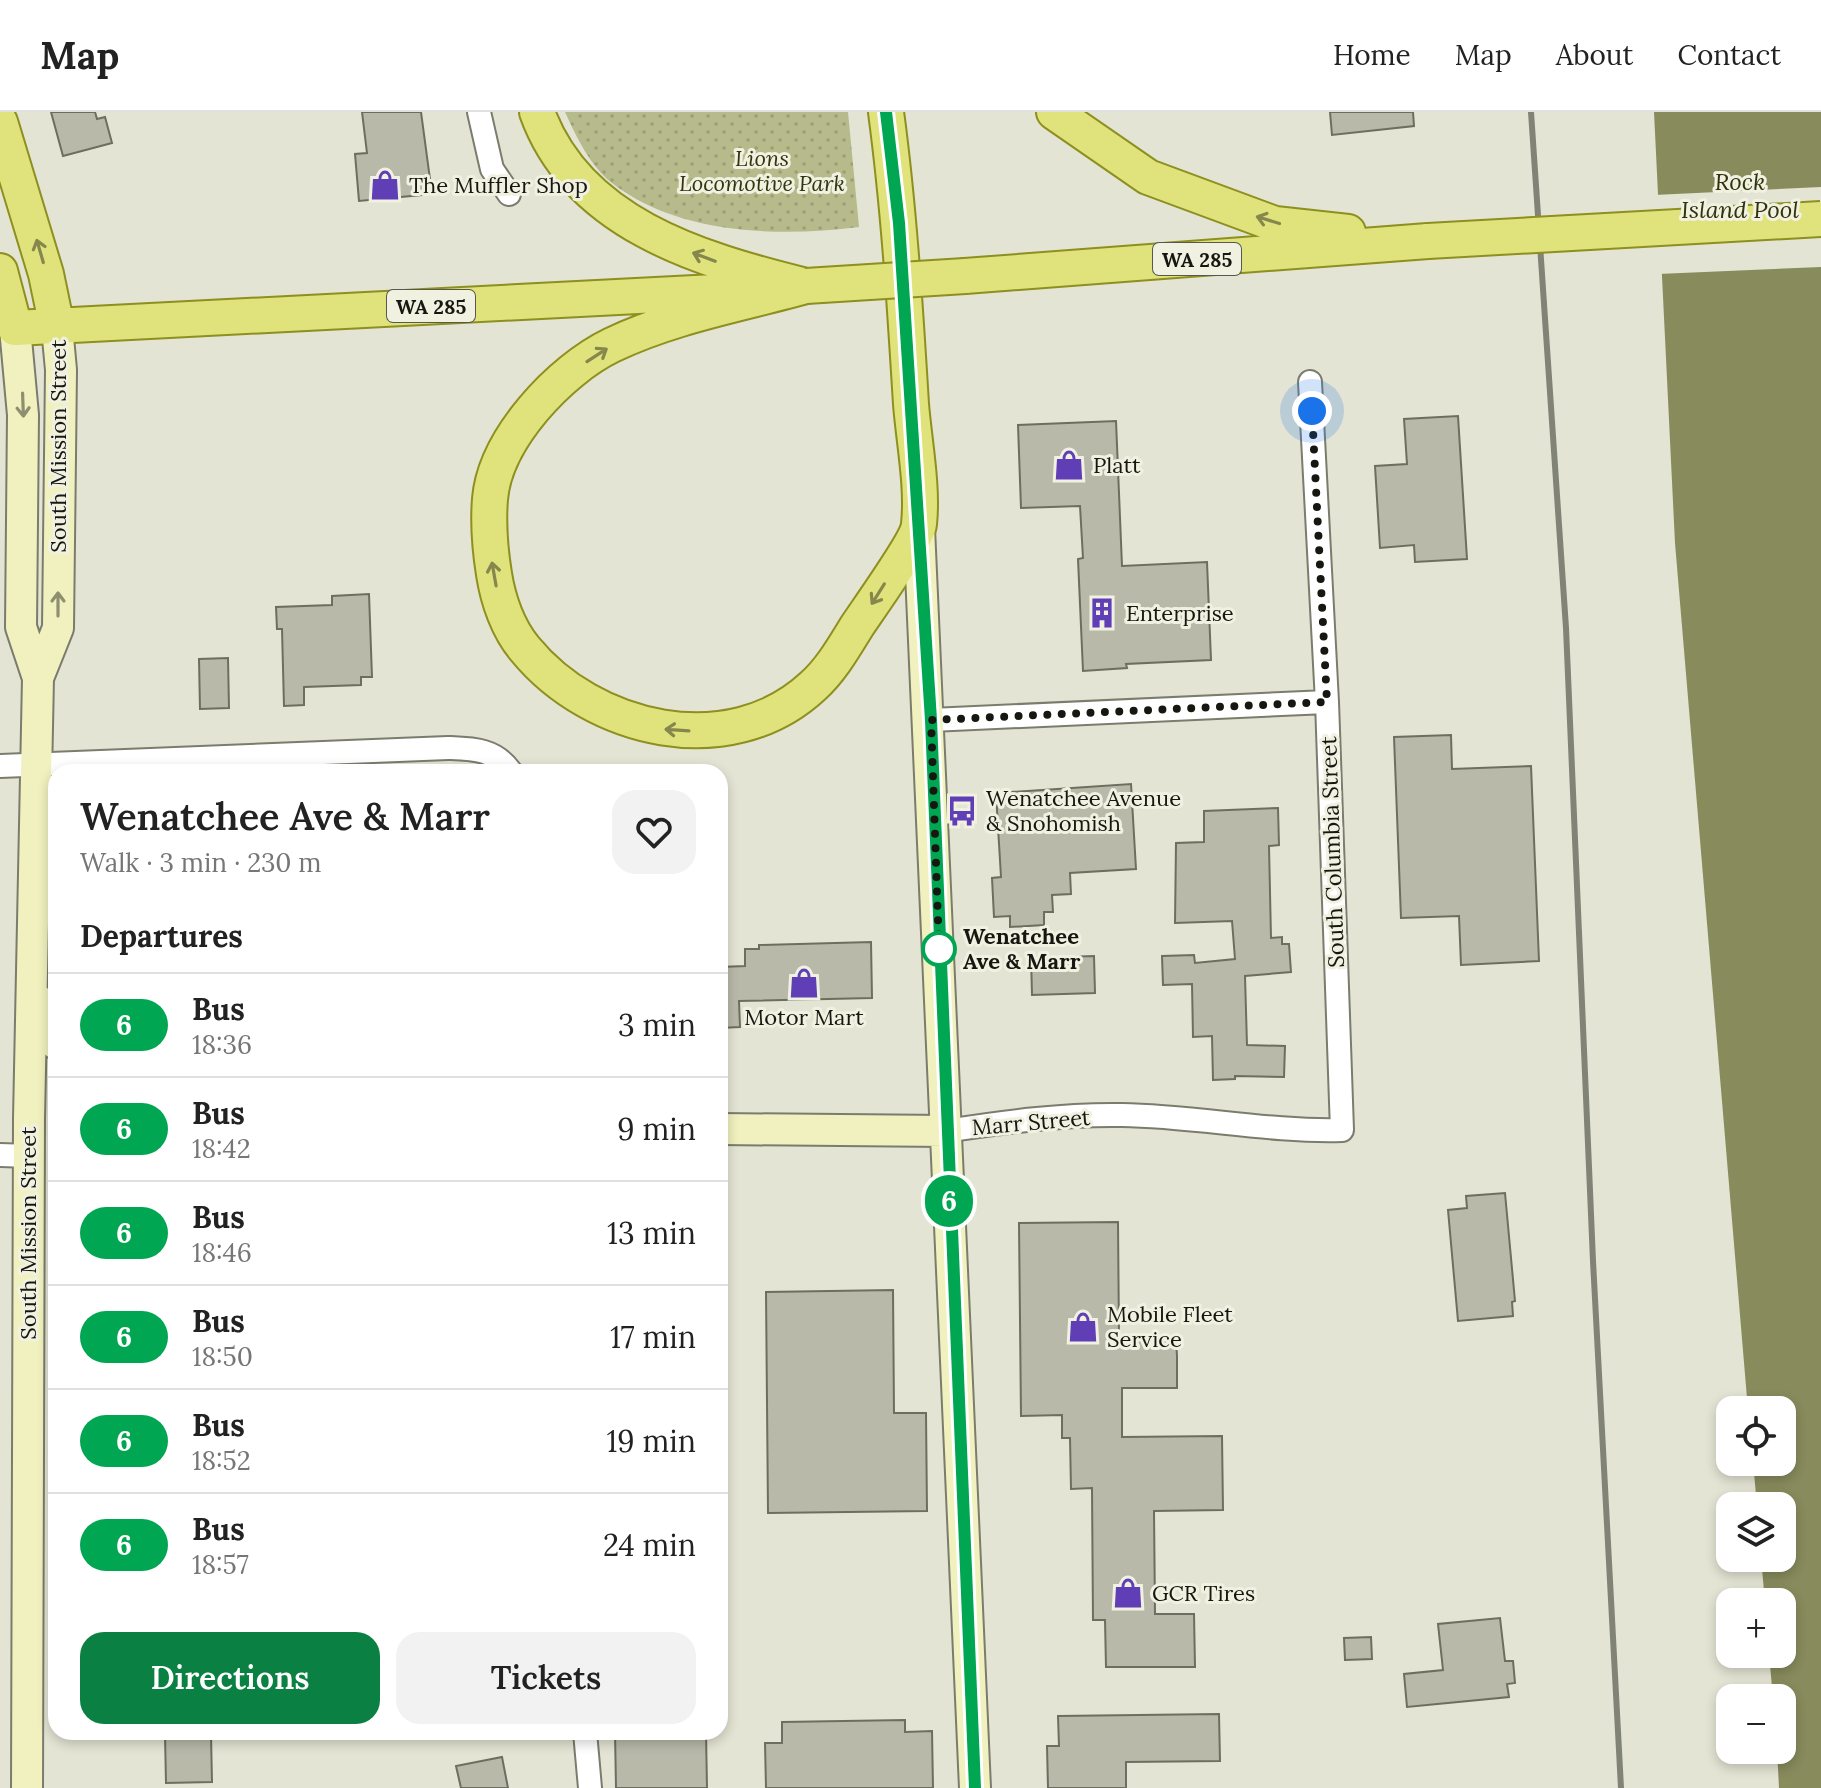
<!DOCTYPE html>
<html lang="en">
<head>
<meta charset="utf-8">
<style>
	body { margin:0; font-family:Lora,serif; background:#f2f2f2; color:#222; height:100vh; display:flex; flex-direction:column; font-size:30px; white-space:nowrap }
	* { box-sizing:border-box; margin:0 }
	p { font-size:26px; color:#767676 }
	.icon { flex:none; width:44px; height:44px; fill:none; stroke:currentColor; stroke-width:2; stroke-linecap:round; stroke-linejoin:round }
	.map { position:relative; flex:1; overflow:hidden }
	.details { position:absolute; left:48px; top:652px; width:680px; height:976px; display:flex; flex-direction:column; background:#fff; border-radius:24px; box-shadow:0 4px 12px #0003 }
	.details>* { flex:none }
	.badge { padding:0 16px; border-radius:26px; font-size:28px; line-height:52px }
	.buttons { position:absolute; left:1716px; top:1284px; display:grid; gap:16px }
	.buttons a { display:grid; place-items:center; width:80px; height:80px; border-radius:16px; background:#fff; box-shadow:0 4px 12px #0003; font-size:40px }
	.you { position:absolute; width:40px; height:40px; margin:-20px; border:6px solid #fff; border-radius:50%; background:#1a73e8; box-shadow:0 0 0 12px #1a73e833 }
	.map>.badge { position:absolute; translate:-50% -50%; box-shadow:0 0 0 4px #fff }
	h2 { padding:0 32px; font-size:30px; line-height:72px }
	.round { display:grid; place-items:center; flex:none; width:84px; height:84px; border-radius:24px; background:#f2f2f2 }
	.headline { display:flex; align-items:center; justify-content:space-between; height:136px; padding:0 32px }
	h1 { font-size:38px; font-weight:600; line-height:60px }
	.cta { display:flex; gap:16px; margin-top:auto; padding:16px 32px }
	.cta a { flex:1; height:92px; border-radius:24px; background:#0b8043; color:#fff; font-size:32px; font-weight:600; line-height:92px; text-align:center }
	.cta a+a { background:#f2f2f2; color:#222 }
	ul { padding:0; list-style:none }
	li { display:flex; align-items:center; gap:24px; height:104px; padding:0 32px; border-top:2px solid #e0e0e0 }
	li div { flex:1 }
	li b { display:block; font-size:30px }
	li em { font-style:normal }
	li .badge { min-width:88px; font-weight:700; text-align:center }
	header { display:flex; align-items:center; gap:48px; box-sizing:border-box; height:112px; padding:0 40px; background:#fff; border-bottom:2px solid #e0e0e0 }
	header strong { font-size:38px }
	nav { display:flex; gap:44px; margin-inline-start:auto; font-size:28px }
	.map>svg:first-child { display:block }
</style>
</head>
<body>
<header>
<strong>Map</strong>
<nav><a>Home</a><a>Map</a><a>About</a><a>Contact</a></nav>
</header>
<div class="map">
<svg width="1821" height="1676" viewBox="0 0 1821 1676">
	<defs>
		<pattern id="park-dots" width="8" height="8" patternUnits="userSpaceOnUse" patternTransform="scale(2)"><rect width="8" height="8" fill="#b7ba8b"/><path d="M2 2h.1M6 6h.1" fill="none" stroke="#9d9f77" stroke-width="1.8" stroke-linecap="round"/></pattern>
	</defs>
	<rect width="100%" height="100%" fill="#e3e4d3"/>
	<path fill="url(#park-dots)" d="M 565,0 L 848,0 L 859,115 C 778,125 679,123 612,71 C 590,54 576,24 565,0 Z"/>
	<path fill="#888b5c" d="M 1654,0 L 1821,0 L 1821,1676 L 1779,1676 L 1777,1638 L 1782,1638 L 1782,1586 L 1773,1586 L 1769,1542 L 1782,1542 L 1782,1490 L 1765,1490 L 1761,1446 L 1782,1446 L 1782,1394 L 1757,1394 L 1753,1350 L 1782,1350 L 1782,1298 L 1748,1298 L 1675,431 Z"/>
	<path fill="#e3e4d3" d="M 1821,75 L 1821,155 L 1658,162 L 1654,83 Z"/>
	<path fill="#b8b9a9" stroke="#6d6e5f" stroke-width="2" d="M 51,0 L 95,0 L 97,7 L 105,5 L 112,31 L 63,44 Z
		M 362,0 L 421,0 L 432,82 L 359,89 L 355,42 L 367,41 Z
		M 1330,0 L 1413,0 L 1414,14 L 1332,23 Z
		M 1458,304 L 1467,447 L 1415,450 L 1414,433 L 1380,436 L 1375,354 L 1407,352 L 1404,307 Z
		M 1116,309 L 1122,454 L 1207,450 L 1211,548 L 1126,552 L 1127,556 L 1083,559 L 1078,447 L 1083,446 L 1080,394 L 1021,396 L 1018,313 Z
		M 369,482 L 372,565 L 361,565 L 361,573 L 304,575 L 304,593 L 284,594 L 282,517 L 277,517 L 276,495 L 332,493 L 332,484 Z
		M 228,546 L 229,596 L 200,597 L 199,547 Z
		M 1451,623 L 1452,657 L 1531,654 L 1539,849 L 1461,853 L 1459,804 L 1401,806 L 1394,625 Z
		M 1131,672 L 1136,757 L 1070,761 L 1071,782 L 1052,783 L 1053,800 L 1044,800 L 1044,813 L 1010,815 L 1010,804 L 994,805 L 992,766 L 1001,765 L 996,681 Z
		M 1278,696 L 1279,733 L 1269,734 L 1271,826 L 1282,825 L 1282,832 L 1289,832 L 1291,860 L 1245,864 L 1247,933 L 1285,934 L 1284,965 L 1235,964 L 1235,967 L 1213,968 L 1212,924 L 1193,925 L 1192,872 L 1163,873 L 1162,844 L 1194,843 L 1195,851 L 1235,847 L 1232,809 L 1175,811 L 1176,731 L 1204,730 L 1204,699 Z
		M 871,830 L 872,886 L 739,889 L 740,915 L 720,916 L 720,855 L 745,854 L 745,837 L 759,837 L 759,833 Z
		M 1094,844 L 1095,881 L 1032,883 L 1031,846 Z
		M 1505,1081 L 1515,1189 L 1512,1190 L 1513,1204 L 1458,1209 L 1448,1098 L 1467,1096 L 1466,1084 Z
		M 1118,1110 L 1119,1227 L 1176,1226 L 1177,1244 L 1177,1276 L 1122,1276 L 1122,1325 L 1222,1324 L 1223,1398 L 1154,1399 L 1155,1502 L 1194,1502 L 1195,1555 L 1106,1555 L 1105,1508 L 1093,1508 L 1092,1376 L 1071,1377 L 1070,1326 L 1062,1326 L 1062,1303 L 1021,1304 L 1019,1111 Z
		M 893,1178 L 894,1301 L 926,1301 L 927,1399 L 768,1401 L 766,1180 Z
		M 1500,1506 L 1505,1549 L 1513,1549 L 1515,1571 L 1507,1572 L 1509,1585 L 1407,1595 L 1404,1562 L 1443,1558 L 1438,1512 Z
		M 1371,1525 L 1372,1547 L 1345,1548 L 1344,1526 Z
		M 1219,1602 L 1220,1649 L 1126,1650 L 1126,1676 L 1048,1676 L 1047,1634 L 1059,1634 L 1058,1604 Z
		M 905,1608 L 905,1620 L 932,1619 L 933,1676 L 766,1676 L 765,1631 L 782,1631 L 782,1610 Z
		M 615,1620 L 706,1620 L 707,1676 L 616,1676 Z
		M 165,1623 L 211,1623 L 212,1670 L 166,1671 Z
		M 502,1645 L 508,1676 L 461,1676 L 456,1654 Z"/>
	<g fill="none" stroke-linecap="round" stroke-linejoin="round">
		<g stroke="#7b7c6d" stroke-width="26">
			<path id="minor" d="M 479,0 L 492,57 L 509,82
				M 931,608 L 1327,590
				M 0,654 L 448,636 C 474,637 495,637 511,660
				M 946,1019 C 1004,1010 1064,1002 1122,1003 C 1196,1004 1268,1020 1342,1018 L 1327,590 L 1310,270
				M 0,1043 L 30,1044
				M 585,1620 L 590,1676"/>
		</g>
		<g stroke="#7b7c6d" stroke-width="34">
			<path id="secondary" d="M 15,216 L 23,303 L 21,515 L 38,566 L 29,1007 L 27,1676
				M 919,416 L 975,1676
				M 38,566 L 58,516 L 61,258 L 57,215
				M 36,886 L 56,932
				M 720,1017 L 946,1019"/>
		</g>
		<g stroke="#8d8f1e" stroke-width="38">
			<path id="primary" d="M 537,0 C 577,111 698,147 802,173
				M 1054,0 L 1148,65 L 1275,112 L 1348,120
				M 0,10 L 46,162 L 57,215
				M 0,159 L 15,216 L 734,179
				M 965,164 L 1428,129
				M 806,174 C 742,192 672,204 612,233 C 560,258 495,327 490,387 C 488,412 490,437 494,462 C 498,488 508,517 525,537 C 592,619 729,652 813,574 C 831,558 844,535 857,514 C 869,496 918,428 919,412 C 923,374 914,330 911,292 C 905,194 899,97 886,0"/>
		</g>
		<use href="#minor" stroke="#fff" stroke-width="22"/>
		<use href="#secondary" stroke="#f0f1be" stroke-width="30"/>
		<use href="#primary" stroke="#e0e27c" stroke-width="34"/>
		<path stroke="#828377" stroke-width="6" d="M 1531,0 L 1566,516 L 1593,1149 L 1621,1676"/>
		<g stroke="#8d8f1e" stroke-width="38" stroke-linecap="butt">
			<path id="primary-bridge" d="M 1428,129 L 1821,107
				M 806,174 L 965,164"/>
		</g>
		<use href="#primary-bridge" stroke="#e0e27c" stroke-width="34"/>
	</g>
	<defs><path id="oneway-shaft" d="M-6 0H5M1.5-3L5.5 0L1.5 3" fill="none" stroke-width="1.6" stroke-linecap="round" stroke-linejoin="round" transform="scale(2)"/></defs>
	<g stroke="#86874c">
		<use href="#oneway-shaft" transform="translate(1268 108) rotate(-163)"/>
		<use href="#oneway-shaft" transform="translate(40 139) rotate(-106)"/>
		<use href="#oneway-shaft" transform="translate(704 145) rotate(-159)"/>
		<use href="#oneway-shaft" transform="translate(597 243) rotate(-33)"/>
		<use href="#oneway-shaft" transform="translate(494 462) rotate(-100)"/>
		<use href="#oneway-shaft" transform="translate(878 482) rotate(122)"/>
		<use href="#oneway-shaft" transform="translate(677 618) rotate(-176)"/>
	</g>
	<g stroke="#8e8f71">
		<use href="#oneway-shaft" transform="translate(23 293) rotate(88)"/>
		<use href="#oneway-shaft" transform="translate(58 492) rotate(-90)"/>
	</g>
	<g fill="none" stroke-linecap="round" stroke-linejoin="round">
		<g stroke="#fff" stroke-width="18">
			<path id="line" d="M 886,0 L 899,111 L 931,608 L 975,1676"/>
		</g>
		<use href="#line" stroke="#00a651" stroke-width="12"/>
		<path stroke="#171712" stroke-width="8" stroke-dasharray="0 14.4" d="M 939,837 L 931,608 L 1327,590 L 1312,299"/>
	</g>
	<defs>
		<g id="shop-bare" transform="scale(2.4)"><path d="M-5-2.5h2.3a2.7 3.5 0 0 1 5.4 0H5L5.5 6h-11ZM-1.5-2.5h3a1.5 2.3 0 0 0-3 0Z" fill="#5f3eb6" stroke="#f0f1e0" stroke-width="2.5" paint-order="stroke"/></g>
		<g id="building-bare" transform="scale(2.4)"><path d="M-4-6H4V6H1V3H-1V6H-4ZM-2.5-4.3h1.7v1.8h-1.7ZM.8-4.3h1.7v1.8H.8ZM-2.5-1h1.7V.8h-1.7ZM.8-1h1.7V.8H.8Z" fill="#5f3eb6" stroke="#f0f1e0" stroke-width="2.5" paint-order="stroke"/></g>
		<g id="bus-bare" transform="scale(2.4)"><path d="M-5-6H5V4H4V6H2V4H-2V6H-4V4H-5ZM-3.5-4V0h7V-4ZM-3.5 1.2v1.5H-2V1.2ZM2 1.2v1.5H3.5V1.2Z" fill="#5f3eb6" stroke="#f0f1e0" stroke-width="2.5" paint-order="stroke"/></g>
	</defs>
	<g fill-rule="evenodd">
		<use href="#shop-bare" x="385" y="73"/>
		<use href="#shop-bare" x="1069" y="353"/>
		<use href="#building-bare" x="1102" y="501"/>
		<use href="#bus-bare" x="962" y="699"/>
		<use href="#shop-bare" x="804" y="871"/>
		<use href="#shop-bare" x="1083" y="1215"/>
		<use href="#shop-bare" x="1128" y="1481"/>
	</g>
	<circle fill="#fff" stroke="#00a651" stroke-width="4" cx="939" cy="837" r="16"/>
	<g text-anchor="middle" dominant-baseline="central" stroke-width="6" stroke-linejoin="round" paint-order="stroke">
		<g fill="#f0f1e0" stroke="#585850" stroke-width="2">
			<rect x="1153" y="131" width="88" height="32" rx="6"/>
			<rect x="387" y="178" width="88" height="32" rx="6"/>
		</g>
		<g font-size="20" font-weight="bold" fill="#171712">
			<text x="1197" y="147">WA 285</text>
			<text x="431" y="194">WA 285</text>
		</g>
		<g font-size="22" font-style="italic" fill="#34350e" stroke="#f0f1e0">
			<text x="762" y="46">Lions<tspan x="762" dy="25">Locomotive Park</tspan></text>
		</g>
		<g font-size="22" fill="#171712" stroke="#f0f1e0" text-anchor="start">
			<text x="409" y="73">The Muffler Shop</text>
			<text x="1093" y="353">Platt</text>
			<text x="1126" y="501">Enterprise</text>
			<text x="986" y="686">Wenatchee Avenue<tspan x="986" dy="25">&amp; Snohomish</tspan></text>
			<text x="804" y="905" text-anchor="middle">Motor Mart</text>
			<text x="1107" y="1202">Mobile Fleet<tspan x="1107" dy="25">Service</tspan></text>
			<text x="1152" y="1481">GCR Tires</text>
		</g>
		<g font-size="22" fill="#171712" stroke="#f0f1e0">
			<text transform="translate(58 334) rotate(-90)">South Mission Street</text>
			<text transform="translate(1332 740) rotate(-92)">South Columbia Street</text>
			<text transform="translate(1031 1010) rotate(-5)">Marr Street</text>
			<text transform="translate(28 1121) rotate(-90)">South Mission Street</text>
		</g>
		<g font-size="22" font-weight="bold" fill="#171712" stroke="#f0f1e0" text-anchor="start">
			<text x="963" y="824">Wenatchee<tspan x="963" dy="25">Ave &amp; Marr</tspan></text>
		</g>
		<g font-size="24" font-style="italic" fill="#32330c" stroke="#f0f1e0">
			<text x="1740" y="69">Rock<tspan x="1740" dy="28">Island Pool</tspan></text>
		</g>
	</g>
</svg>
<div class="buttons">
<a><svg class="icon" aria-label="locate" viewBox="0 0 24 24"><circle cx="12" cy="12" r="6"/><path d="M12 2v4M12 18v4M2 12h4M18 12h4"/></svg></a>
<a><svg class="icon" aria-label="layers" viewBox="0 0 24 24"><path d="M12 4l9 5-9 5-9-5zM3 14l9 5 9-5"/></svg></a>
<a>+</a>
<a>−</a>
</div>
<div class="you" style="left:1312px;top:299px"></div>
<b class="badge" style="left:949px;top:1089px;background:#00a651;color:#fff">6</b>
<section class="details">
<div class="headline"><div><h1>Wenatchee Ave &amp; Marr</h1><p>Walk · 3 min · 230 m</p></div><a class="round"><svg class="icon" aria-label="heart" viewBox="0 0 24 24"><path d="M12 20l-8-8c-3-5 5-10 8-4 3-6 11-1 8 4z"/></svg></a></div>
<h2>Departures</h2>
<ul>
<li><span class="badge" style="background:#00a651;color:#fff">6</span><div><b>Bus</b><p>18:36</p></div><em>3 min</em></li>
<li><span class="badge" style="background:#00a651;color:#fff">6</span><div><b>Bus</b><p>18:42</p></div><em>9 min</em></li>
<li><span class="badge" style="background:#00a651;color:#fff">6</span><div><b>Bus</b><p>18:46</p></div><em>13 min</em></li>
<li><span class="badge" style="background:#00a651;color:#fff">6</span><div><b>Bus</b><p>18:50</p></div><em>17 min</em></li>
<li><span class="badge" style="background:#00a651;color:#fff">6</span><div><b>Bus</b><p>18:52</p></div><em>19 min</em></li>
<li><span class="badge" style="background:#00a651;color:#fff">6</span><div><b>Bus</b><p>18:57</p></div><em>24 min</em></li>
</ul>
<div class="cta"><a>Directions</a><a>Tickets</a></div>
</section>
</div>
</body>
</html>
